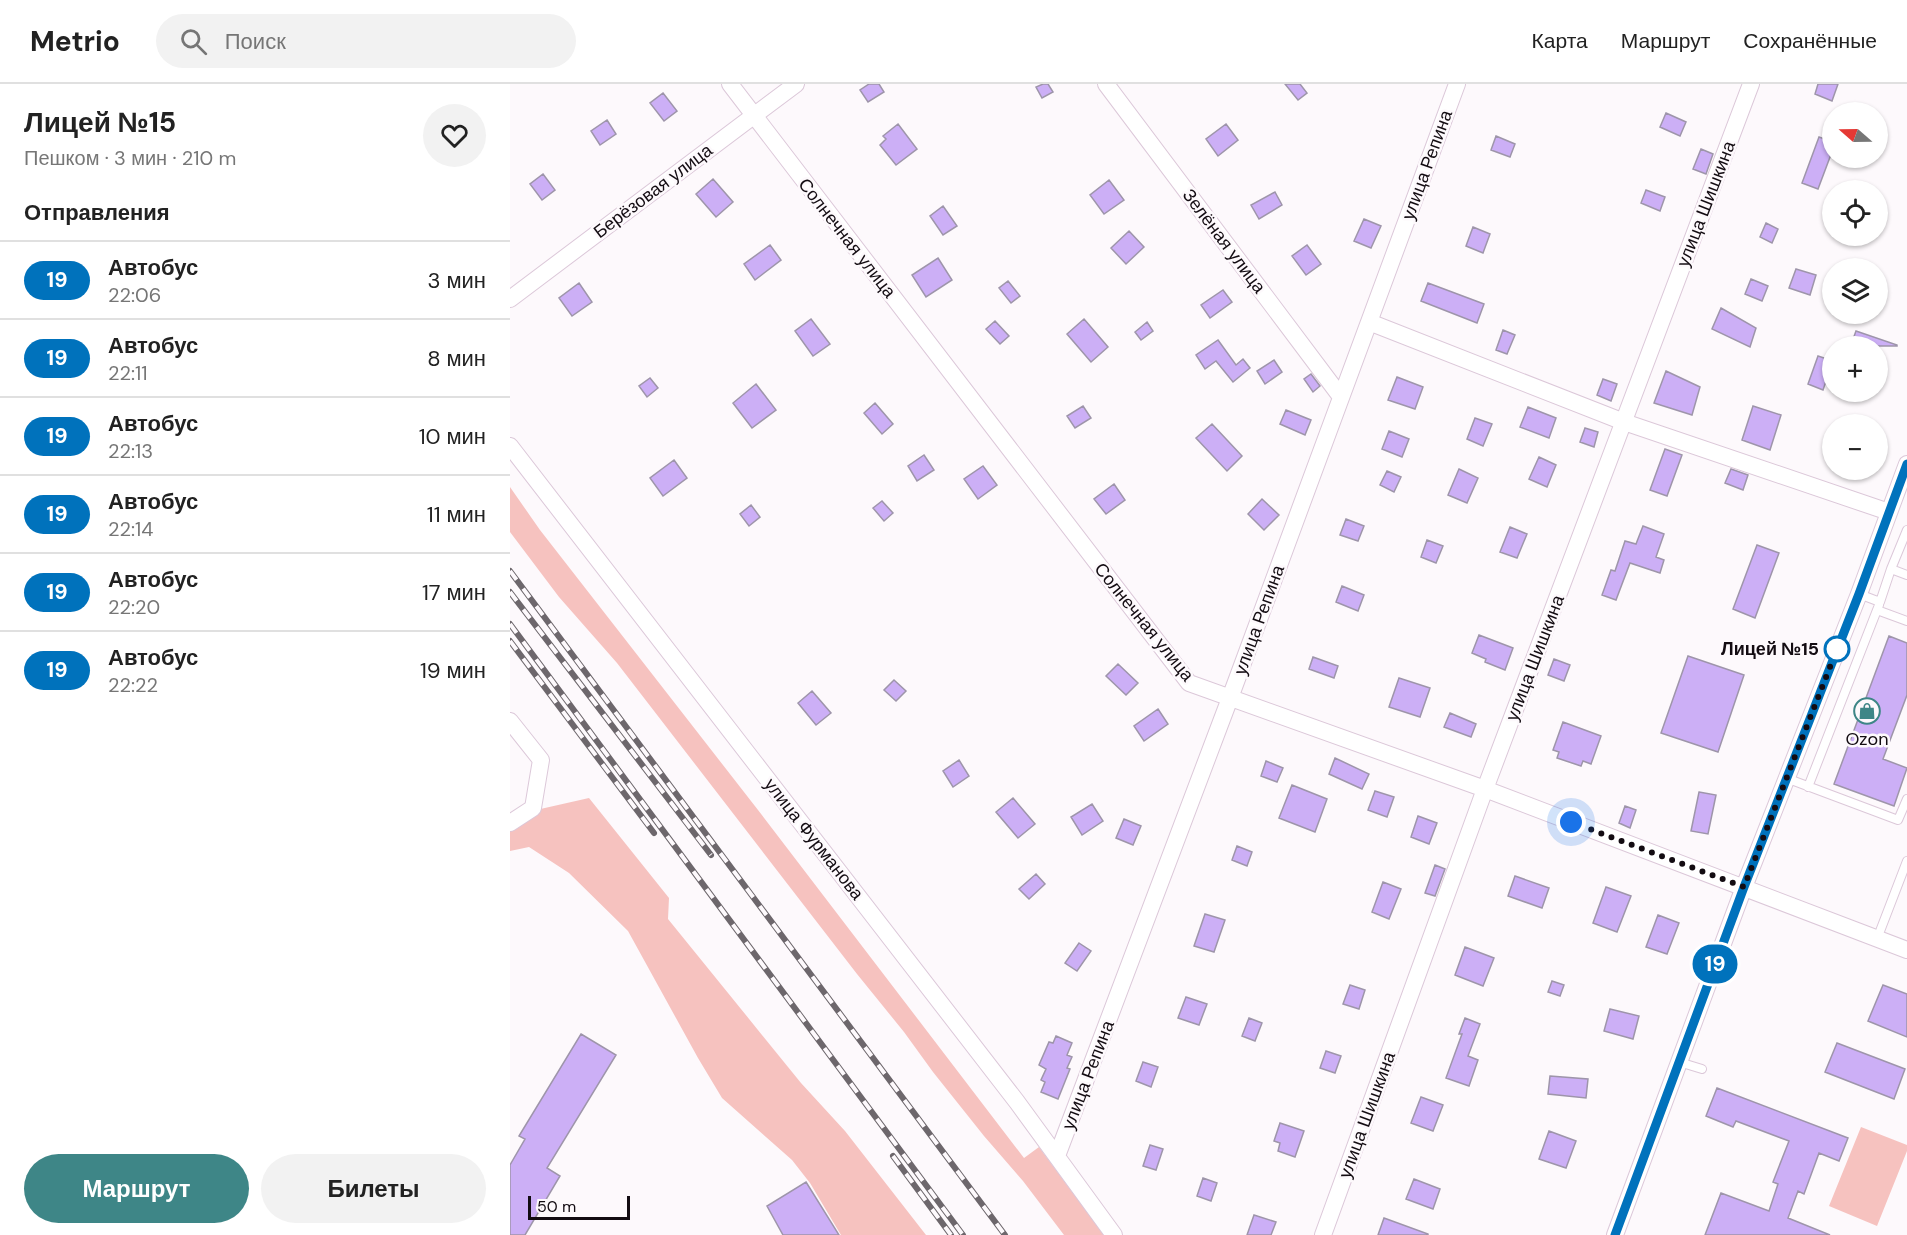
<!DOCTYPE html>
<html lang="ru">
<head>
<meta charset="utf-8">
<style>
	body { margin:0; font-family:"DM Sans",sans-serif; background:#f2f2f2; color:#222; height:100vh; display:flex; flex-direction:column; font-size:22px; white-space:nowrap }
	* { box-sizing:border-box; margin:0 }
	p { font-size:20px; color:#767676 }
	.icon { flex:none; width:33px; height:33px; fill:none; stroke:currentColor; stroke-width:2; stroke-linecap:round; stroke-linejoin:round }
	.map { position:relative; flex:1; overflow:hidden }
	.side { display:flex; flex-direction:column; background:#fff; width:510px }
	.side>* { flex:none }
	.badge { padding:0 12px; border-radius:20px; font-size:21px; line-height:39px }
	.needle { width:39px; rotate:290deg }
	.controls { position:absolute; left:1312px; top:18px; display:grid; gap:12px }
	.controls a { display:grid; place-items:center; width:66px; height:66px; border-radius:50%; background:#fff; box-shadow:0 2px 4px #0004; font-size:30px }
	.scale { position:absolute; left:18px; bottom:15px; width:102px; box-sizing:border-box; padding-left:6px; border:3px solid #130c12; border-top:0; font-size:16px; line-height:21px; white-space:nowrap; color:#130c12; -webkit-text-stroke:4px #fdf9fc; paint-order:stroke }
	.you { position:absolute; width:30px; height:30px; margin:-15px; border:4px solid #fff; border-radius:50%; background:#1a73e8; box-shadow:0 0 0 9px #1a73e833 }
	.map>.badge { position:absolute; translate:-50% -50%; box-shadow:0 0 0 3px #fff }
	h2 { padding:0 24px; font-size:22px; line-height:54px }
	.round { display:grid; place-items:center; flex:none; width:63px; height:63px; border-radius:32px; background:#f2f2f2 }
	.head { display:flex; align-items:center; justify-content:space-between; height:102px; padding:0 24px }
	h1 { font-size:28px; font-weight:700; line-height:45px }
	.cta { display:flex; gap:12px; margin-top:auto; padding:12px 24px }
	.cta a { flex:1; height:69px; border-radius:36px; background:#3e8687; color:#fff; font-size:24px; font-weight:700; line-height:69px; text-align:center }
	.cta a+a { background:#f2f2f2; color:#222 }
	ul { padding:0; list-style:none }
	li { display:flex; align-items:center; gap:18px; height:78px; padding:0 24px; border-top:2px solid #e0e0e0 }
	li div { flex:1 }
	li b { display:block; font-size:22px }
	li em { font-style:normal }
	li .badge { min-width:66px; font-weight:700; text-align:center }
	header { display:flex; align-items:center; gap:36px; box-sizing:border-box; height:84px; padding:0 30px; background:#fff; border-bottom:2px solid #e0e0e0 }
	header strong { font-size:28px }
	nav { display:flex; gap:33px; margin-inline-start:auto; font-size:21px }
	.search { width:420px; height:54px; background:#f2f2f2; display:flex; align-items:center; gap:15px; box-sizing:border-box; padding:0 21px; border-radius:33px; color:#767676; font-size:22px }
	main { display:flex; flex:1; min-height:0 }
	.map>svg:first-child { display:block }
</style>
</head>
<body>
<header>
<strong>Metrio</strong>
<div class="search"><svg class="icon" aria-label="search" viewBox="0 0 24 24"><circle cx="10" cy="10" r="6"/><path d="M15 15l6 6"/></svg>Поиск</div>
<nav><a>Карта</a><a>Маршрут</a><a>Сохранённые</a></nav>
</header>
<main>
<section class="side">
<div class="head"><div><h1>Лицей №15</h1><p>Пешком · 3 мин · 210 m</p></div><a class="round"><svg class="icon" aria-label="heart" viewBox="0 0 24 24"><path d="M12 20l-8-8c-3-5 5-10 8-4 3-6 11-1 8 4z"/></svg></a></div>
<h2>Отправления</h2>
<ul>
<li><span class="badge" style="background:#0072bc;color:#fff">19</span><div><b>Автобус</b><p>22:06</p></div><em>3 мин</em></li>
<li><span class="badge" style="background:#0072bc;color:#fff">19</span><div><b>Автобус</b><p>22:11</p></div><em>8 мин</em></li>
<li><span class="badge" style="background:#0072bc;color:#fff">19</span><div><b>Автобус</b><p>22:13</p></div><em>10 мин</em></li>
<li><span class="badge" style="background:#0072bc;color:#fff">19</span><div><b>Автобус</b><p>22:14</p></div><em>11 мин</em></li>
<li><span class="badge" style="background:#0072bc;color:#fff">19</span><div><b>Автобус</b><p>22:20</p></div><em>17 мин</em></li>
<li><span class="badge" style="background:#0072bc;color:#fff">19</span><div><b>Автобус</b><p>22:22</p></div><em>19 мин</em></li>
</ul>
<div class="cta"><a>Маршрут</a><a>Билеты</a></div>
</section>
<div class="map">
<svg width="1397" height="1151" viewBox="0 0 1397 1151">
	<rect width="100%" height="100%" fill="#fdf9fc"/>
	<path fill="#f6c2bf" d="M 0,403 L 30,446 L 248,726 L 514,1074 L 529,1063 L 594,1151 L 554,1151 L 513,1097 L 474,1052 L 423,988 L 394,948 L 347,890 L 107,579 L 49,513 L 0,448 Z
		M 79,714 L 159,814 L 158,835 L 291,999 L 335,1047 L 416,1151 L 331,1151 L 300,1099 L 282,1076 L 212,1014 L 188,974 L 118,847 L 59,789 L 19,763 L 0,767 L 0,742 L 26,726 Z
		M 1351,1043 L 1397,1061 L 1397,1067 L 1367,1142 L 1319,1122 Z"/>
	<path fill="#ccaff6" stroke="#9e95aa" stroke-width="1.5" d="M 359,0 L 369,0 L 374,8 L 358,18 L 350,6 Z
		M 533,0 L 538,0 L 543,8 L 532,14 L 526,3 Z
		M 775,0 L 790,0 L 797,9 L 788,16 Z
		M 1308,0 L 1328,0 L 1322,17 L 1305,10 Z
		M 153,9 L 167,27 L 154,37 L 140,19 Z
		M 1156,29 L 1176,38 L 1170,52 L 1150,43 Z
		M 97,36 L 106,50 L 90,61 L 81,47 Z
		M 388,40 L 407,65 L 386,81 L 370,61 L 376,55 L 373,52 Z
		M 716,40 L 728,56 L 708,72 L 696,55 Z
		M 986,52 L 1005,60 L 1000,73 L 981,66 Z
		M 1309,53 L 1323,58 L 1323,65 L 1308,105 L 1292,99 Z
		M 1191,65 L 1203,70 L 1196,90 L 1183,85 Z
		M 33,90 L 45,106 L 32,116 L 20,100 Z
		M 203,95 L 223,118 L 206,133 L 186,110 Z
		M 599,96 L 614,116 L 594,130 L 580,111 Z
		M 1136,106 L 1155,113 L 1150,127 L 1131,119 Z
		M 765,108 L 772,121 L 749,135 L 741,121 Z
		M 433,122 L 447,142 L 433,151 L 420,132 Z
		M 854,135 L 871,142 L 861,164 L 844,157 Z
		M 1256,139 L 1268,145 L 1262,159 L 1250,153 Z
		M 963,143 L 980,150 L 973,169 L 956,162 Z
		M 619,147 L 634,163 L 616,180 L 601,164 Z
		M 260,161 L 271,176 L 245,196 L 234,180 Z
		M 797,161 L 811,180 L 796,191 L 782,172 Z
		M 428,174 L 442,196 L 416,213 L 402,191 Z
		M 1286,185 L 1306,191 L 1300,211 L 1279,204 Z
		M 1241,195 L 1258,202 L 1252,217 L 1235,210 Z
		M 498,197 L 510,212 L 501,219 L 489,204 Z
		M 69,199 L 82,218 L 62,232 L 49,214 Z
		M 918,199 L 974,220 L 967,239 L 911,217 Z
		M 713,206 L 722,218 L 700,234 L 691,221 Z
		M 1211,224 L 1246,244 L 1240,263 L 1202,245 Z
		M 301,235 L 320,260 L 303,272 L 285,247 Z
		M 574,235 L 598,263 L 581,278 L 557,250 Z
		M 485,237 L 499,252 L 490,260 L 476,245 Z
		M 637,238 L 643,247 L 631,256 L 625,248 Z
		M 993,246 L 1005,251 L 997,270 L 986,266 Z
		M 1346,247 L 1387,261 L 1387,262 L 1353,262 L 1342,258 Z
		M 708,256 L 726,281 L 733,275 L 740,284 L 723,298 L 706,277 L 695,285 L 686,271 Z
		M 1308,272 L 1323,277 L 1313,306 L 1298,300 Z
		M 764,276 L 772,288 L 755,300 L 747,287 Z
		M 1156,287 L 1190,303 L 1182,331 L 1144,319 Z
		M 801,290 L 810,302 L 803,308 L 794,295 Z
		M 887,293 L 913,303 L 905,325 L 878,316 Z
		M 140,294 L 148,304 L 137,313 L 129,302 Z
		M 1093,295 L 1107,300 L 1101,317 L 1087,311 Z
		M 246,300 L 266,326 L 242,344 L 223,319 Z
		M 365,319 L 383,340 L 372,350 L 354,329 Z
		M 573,322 L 581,334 L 565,344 L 557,332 Z
		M 1243,322 L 1271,331 L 1260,366 L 1232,356 Z
		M 1018,323 L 1046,334 L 1039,354 L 1010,343 Z
		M 776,326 L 801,336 L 795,351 L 770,340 Z
		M 965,334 L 982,340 L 973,362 L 957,355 Z
		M 702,340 L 732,372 L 717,387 L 686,354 Z
		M 1075,344 L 1088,348 L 1084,363 L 1070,358 Z
		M 879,347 L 899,355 L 892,373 L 872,365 Z
		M 1155,365 L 1172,371 L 1157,412 L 1140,406 Z
		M 414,371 L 424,386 L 407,397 L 398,382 Z
		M 1029,373 L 1046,381 L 1037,403 L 1019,395 Z
		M 164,376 L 177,394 L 153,412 L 140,394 Z
		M 473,382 L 487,401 L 468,415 L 454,395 Z
		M 949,385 L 968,394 L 957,419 L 938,411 Z
		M 1221,385 L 1238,391 L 1233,406 L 1215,399 Z
		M 877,387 L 891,393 L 884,408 L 870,401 Z
		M 604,400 L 615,416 L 596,430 L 584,415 Z
		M 752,415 L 769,431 L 754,446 L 738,430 Z
		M 372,417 L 383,429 L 374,437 L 363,424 Z
		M 241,421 L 250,433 L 239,442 L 230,430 Z
		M 836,435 L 854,442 L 848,457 L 830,451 Z
		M 1133,442 L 1154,450 L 1146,473 L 1154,476 L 1150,489 L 1120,479 L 1106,516 L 1092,511 L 1101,486 L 1105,487 L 1115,457 L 1126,460 Z
		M 1000,443 L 1017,450 L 1007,474 L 990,468 Z
		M 917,456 L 933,462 L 926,479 L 911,473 Z
		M 1247,461 L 1269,469 L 1245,534 L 1223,525 Z
		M 832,502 L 854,511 L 848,527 L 826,518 Z
		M 969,551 L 1003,564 L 995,586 L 975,578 L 976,575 L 962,569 Z
		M 1379,552 L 1397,559 L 1397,611 L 1373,675 L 1397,684 L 1384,722 L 1324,700 Z
		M 1178,572 L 1234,591 L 1208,668 L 1151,649 Z
		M 803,573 L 828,582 L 824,594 L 799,585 Z
		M 1044,575 L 1060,581 L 1054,597 L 1038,591 Z
		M 608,580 L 628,599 L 616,611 L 596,592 Z
		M 889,594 L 920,604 L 910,633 L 879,623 Z
		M 384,596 L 396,607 L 386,617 L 374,606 Z
		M 302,607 L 321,629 L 306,641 L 288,619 Z
		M 648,625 L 658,640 L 634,657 L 624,642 Z
		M 940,629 L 966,640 L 961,653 L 934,643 Z
		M 1053,638 L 1091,652 L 1081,680 L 1073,677 L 1071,682 L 1047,674 L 1049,668 L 1043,666 Z
		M 825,674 L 859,690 L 852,705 L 819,690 Z
		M 449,676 L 459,692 L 443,703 L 433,687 Z
		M 756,677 L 773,684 L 767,698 L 751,692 Z
		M 782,701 L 817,715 L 805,748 L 769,734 Z
		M 865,707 L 884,713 L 877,733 L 858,726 Z
		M 1189,708 L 1206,711 L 1198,750 L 1181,747 Z
		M 503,714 L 525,740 L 508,754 L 486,728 Z
		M 582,720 L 593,737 L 572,751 L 561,733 Z
		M 1115,722 L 1126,726 L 1120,744 L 1109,739 Z
		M 908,732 L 927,739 L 919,760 L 901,753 Z
		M 614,735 L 631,742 L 623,761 L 606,754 Z
		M 727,762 L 742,768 L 737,782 L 722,776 Z
		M 925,781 L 935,785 L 925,812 L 915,809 Z
		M 526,790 L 535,800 L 519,815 L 509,805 Z
		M 1005,792 L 1039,804 L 1032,824 L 998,812 Z
		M 873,798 L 891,805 L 879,835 L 862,828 Z
		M 1096,803 L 1121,812 L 1107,848 L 1083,839 Z
		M 695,830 L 715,836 L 704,868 L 684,862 Z
		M 1148,831 L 1169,839 L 1157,870 L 1136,863 Z
		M 569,859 L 581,867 L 567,887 L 555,879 Z
		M 955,863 L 984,874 L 973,902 L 945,891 Z
		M 1042,897 L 1054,901 L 1050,912 L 1038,908 Z
		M 840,901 L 855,906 L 849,925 L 833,920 Z
		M 1373,901 L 1397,910 L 1397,953 L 1358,937 Z
		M 676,913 L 697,920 L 689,941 L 668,934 Z
		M 1100,925 L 1129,932 L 1123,955 L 1094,947 Z
		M 739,934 L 752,939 L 745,957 L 732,952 Z
		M 955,934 L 970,940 L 958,972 L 968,976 L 959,1002 L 936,994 L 952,950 L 949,950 Z
		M 71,950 L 106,971 L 37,1084 L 50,1092 L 15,1151 L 0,1151 L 0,1081 L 15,1055 L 9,1052 Z
		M 546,952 L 562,959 L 557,971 L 562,973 L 557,984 L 560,985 L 548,1015 L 531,1008 L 535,998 L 531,996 L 536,985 L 529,981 L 539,958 L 543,959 Z
		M 1327,959 L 1395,985 L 1384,1015 L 1315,988 Z
		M 816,967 L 831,972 L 825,989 L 810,984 Z
		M 633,978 L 648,983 L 641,1003 L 626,997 Z
		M 1040,992 L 1078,995 L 1076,1014 L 1038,1010 Z
		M 1207,1004 L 1338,1054 L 1329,1077 L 1309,1069 L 1294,1110 L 1288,1107 L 1278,1134 L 1320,1151 L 1195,1151 L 1211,1109 L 1259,1127 L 1268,1100 L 1263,1098 L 1279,1057 L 1226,1037 L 1223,1043 L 1196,1032 Z
		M 911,1013 L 933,1021 L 923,1047 L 901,1039 Z
		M 770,1039 L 794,1047 L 785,1073 L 768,1067 L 770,1059 L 764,1057 Z
		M 1039,1047 L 1066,1057 L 1056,1084 L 1029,1075 Z
		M 640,1061 L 653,1065 L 646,1086 L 633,1082 Z
		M 693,1094 L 707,1099 L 701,1117 L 687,1112 Z
		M 904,1095 L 930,1105 L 923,1125 L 896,1115 Z
		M 296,1098 L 329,1151 L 273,1151 L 257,1122 Z
		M 744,1131 L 766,1138 L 761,1151 L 737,1151 Z
		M 874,1134 L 918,1150 L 918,1151 L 868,1151 Z"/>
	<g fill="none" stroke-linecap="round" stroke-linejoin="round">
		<g stroke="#dcc8d9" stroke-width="10">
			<path id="service" d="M 1381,485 L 1397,446
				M 1349,510 L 1370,518 L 1381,485 L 1397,491
				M 1369,521 L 1367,526 L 1397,537
				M 1276,694 L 1388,736 L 1397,715
				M 1298,703 L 1367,526
				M 1367,855 L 1397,777
				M 1169,978 L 1192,985"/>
		</g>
		<g stroke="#dcc8d9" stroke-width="18">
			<path id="minor" d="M 220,0 L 679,599 L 975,705 L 1397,866
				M 596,0 L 831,313
				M 0,215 L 286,0
				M 859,238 L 1114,338 L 1379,428
				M 0,362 L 507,1018 L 604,1151
				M 0,637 L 31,676 L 23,724 L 0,739
				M 547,1072 L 720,614 L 947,0
				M 813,1151 L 975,705 L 1241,0
				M 1105,1151 L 1234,803 L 1349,510 L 1397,380"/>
		</g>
		<use href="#service" stroke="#fff" stroke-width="8"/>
		<use href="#minor" stroke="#fff" stroke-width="16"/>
		<g stroke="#6d676c" stroke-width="6">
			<path id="rail" d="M 0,487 L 495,1151
				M 0,508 L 201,771
				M 0,540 L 453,1151
				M 0,557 L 144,749
				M 383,1072 L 441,1151"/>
		</g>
		<use href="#rail" stroke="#fdf9fc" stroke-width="4" stroke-dasharray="11" stroke-linecap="butt"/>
	</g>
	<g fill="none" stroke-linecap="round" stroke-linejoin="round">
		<g stroke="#fff" stroke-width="14">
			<path id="line" d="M 1105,1151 L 1234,803 L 1349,510 L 1397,380"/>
		</g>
		<use href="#line" stroke="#0072bc" stroke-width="9"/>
		<path stroke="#130c12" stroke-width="6" stroke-dasharray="0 10.8" d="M 1061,738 L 1234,803 L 1327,565"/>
	</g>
	<defs>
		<g id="shop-ring" transform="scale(1.35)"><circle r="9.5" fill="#fdf9fc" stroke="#3e8687" stroke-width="1.5"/><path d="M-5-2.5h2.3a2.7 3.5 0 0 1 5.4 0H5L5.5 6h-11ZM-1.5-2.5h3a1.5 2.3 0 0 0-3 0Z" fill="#3e8687"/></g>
	</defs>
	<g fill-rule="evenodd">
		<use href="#shop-ring" x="1357" y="627"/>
	</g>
	<circle fill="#fff" stroke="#0072bc" stroke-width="3" cx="1327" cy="565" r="12"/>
	<g text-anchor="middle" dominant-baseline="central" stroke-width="5" stroke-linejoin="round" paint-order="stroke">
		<g font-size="18" fill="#130c12" stroke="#fdf9fc">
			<text transform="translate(917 81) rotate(-70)">улица Репина</text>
			<text transform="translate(143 107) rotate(-37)">Берёзовая улица</text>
			<text transform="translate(1196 120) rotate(-69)">улица Шишкина</text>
			<text transform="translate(337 154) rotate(52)">Солнечная улица</text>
			<text transform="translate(714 157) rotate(53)">Зелёная улица</text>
			<text transform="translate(749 536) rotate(-70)">улица Репина</text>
			<text transform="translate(634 538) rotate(51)">Солнечная улица</text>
			<text transform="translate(1025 574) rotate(-69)">улица Шишкина</text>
			<text transform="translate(304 755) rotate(52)">улица Фурманова</text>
			<text transform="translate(578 991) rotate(-69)">улица Репина</text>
			<text transform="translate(857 1031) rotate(-70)">улица Шишкина</text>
		</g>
		<g font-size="18" font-weight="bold" fill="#130c12" stroke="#fdf9fc" text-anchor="end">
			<text x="1309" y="565">Лицей №15</text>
		</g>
		<g font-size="18" fill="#130c12" stroke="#fdf9fc">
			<text x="1357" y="655">Ozon</text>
		</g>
	</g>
</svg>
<div class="controls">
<a><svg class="needle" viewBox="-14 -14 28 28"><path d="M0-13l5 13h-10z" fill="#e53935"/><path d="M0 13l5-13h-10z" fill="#767676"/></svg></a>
<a><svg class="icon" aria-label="locate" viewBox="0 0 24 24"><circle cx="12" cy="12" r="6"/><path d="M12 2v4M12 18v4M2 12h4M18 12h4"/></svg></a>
<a><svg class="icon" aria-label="layers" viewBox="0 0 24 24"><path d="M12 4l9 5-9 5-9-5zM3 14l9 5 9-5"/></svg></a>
<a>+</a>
<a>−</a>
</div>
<div class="scale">50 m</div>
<div class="you" style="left:1061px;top:738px"></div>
<b class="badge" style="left:1205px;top:880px;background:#0072bc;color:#fff">19</b>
</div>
</main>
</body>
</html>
